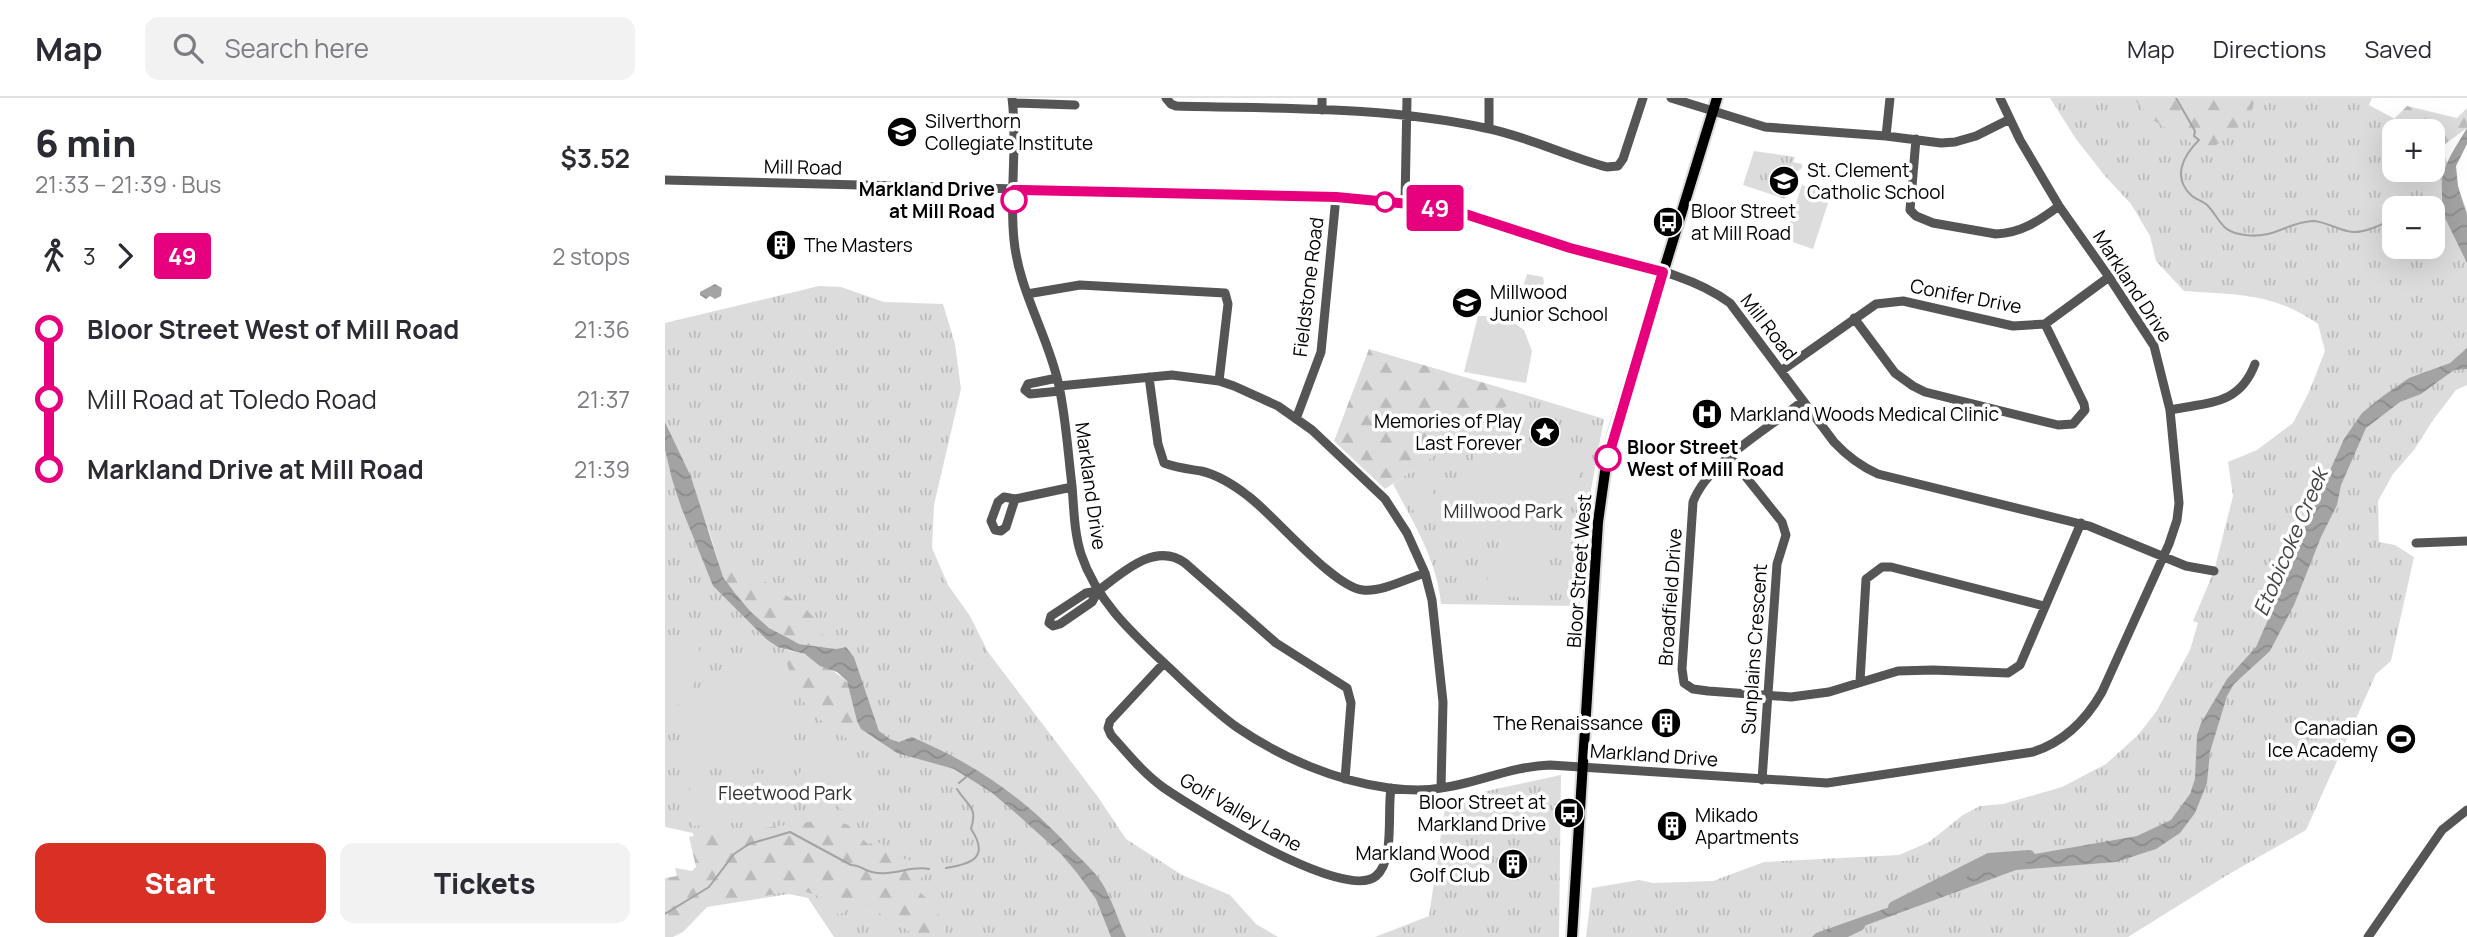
<!DOCTYPE html>
<html lang="en">
<head>
<meta charset="utf-8">
<style>
	body { margin:0; font-family:Manrope,sans-serif; background:#f2f2f3; color:#2b2b33; height:100vh; display:flex; flex-direction:column; font-size:26px; white-space:nowrap }
	* { box-sizing:border-box; margin:0 }
	p { font-size:23px; color:#7c7c81 }
	.icon { flex:none; width:38px; height:38px; fill:none; stroke:currentColor; stroke-width:2; stroke-linecap:round; stroke-linejoin:round }
	.map { position:relative; flex:1; overflow:hidden }
	.panel { display:flex; flex-direction:column; background:#fff; width:665px }
	.panel>* { flex:none }
	.badge { padding:0 14px; border-radius:5px; font-size:24px; line-height:46px }
	.fabs { position:absolute; left:1717px; top:21px; display:grid; gap:14px }
	.fabs a { display:grid; place-items:center; width:63px; height:63px; border-radius:14px; background:#fff; box-shadow:0 7px 28px #0002; font-size:35px }
	.map>.badge { position:absolute; translate:-50% -50%; box-shadow:0 0 0 4px #fff }
	.legs { display:flex; align-items:center; gap:10px; height:77px; padding:0 35px; font-size:23px }
	.legs p { margin-inline-start:auto }
	.overview { display:flex; align-items:center; justify-content:space-between; height:119px; padding:0 35px }
	h1 { font-size:38px; font-weight:800; line-height:52px }
	.primary-button { display:flex; gap:14px; margin-top:auto; padding:14px 35px }
	.primary-button a { flex:1; height:80px; border-radius:14px; background:#d93025; color:#fff; font-size:28px; font-weight:800; line-height:80px; text-align:center }
	.primary-button a+a { background:#f2f2f3; color:#2b2b33 }
	ul { padding:0 35px; list-style:none }
	li { display:flex; align-items:center; gap:24px; height:70px; font-size:26px }
	li i { display:grid; place-items:center; width:10px; height:100%; margin:0 9px; background:currentColor }
	li i::after { content:''; width:18px; height:18px; margin:-9px; border:5px solid; border-radius:50%; background:#fff }
	li p { margin-inline-start:auto }
	li:first-child i { background:linear-gradient(#0000 50%,currentColor 0) }
	li:last-child i { background:linear-gradient(currentColor 50%,#0000 0) }
	header { display:flex; align-items:center; gap:42px; box-sizing:border-box; height:98px; padding:0 35px; background:#fff; border-bottom:2px solid #e1e1e2 }
	header strong { font-size:33px }
	nav { display:flex; gap:38px; margin-inline-start:auto; font-size:24px }
	.search { width:490px; height:63px; background:#f2f2f3; display:flex; align-items:center; gap:18px; box-sizing:border-box; padding:0 24px; border-radius:14px; color:#7c7c81; font-size:26px }
	main { display:flex; flex:1; min-height:0 }
	.map>svg:first-child { display:block }
</style>
</head>
<body>
<header>
<strong>Map</strong>
<div class="search"><svg class="icon" aria-label="search" viewBox="0 0 24 24"><circle cx="10" cy="10" r="6"/><path d="M15 15l6 6"/></svg>Search here</div>
<nav><a>Map</a><a>Directions</a><a>Saved</a></nav>
</header>
<main>
<section class="panel">
<div class="overview"><div><h1>6 min</h1><p>21:33 – 21:39 · Bus</p></div><b>$3.52</b></div>
<div class="legs"><svg class="icon" aria-label="walk" viewBox="0 0 24 24"><circle cx="13" cy="4" r="2"/><path d="M13 8l-2 6 4 7M11 14l-3 7M7 12l3-4h3l4 4"/></svg>3<svg class="icon" aria-label="forward" viewBox="0 0 24 24"><path d="M9 5l7 7-7 7"/></svg><b class="badge" style="background:#e6007e;color:#fff">49</b><p>2 stops</p></div>
<ul>
<li><i style="color:#e6007e"></i><b>Bloor Street West of Mill Road</b><p>21:36</p></li>
<li><i style="color:#e6007e"></i><span>Mill Road at Toledo Road</span><p>21:37</p></li>
<li><i style="color:#e6007e"></i><b>Markland Drive at Mill Road</b><p>21:39</p></li>
</ul>
<div class="primary-button"><a>Start</a><a>Tickets</a></div>
</section>
<div class="map">
<svg width="1802" height="839" viewBox="0 0 1802 839">
	<defs>
		<pattern id="grass-tufts" width="24" height="20" patternUnits="userSpaceOnUse" patternTransform="scale(1.75)"><rect width="24" height="20" fill="#dcdcdc"/><path d="M3 7l-1-3M5 7V3M7 7l1-3M15 17l-1-3M17 17v-4M19 17l1-3" fill="none" stroke="#bbb"/></pattern>
		<pattern id="forest-firs" width="22" height="20" patternUnits="userSpaceOnUse" patternTransform="scale(1.75)"><rect width="22" height="20" fill="#dcdcdc"/><path d="M5 1l3.5 6h-7zM16 11l3.5 6h-7z" fill="#bbb"/></pattern>
		<pattern id="water-waves" width="16" height="10" patternUnits="userSpaceOnUse" patternTransform="scale(1.75)"><rect width="16" height="10" fill="#a3a3a3"/><path d="M0 5q4-4 8 0t8 0" fill="none" stroke="#8b8b8b"/></pattern>
	</defs>
	<rect width="100%" height="100%" fill="#fff"/>
	<path fill="url(#grass-tufts)" fill-rule="evenodd" d="M 1385,0 L 1707,0 L 1704,7 L 1752,33 L 1729,33 L 1729,72 L 1768,72 L 1768,44 L 1776,49 L 1802,113 L 1802,287 L 1791,292 L 1768,322 L 1749,352 L 1728,376 L 1713,403 L 1714,444 L 1730,447 L 1749,459 L 1726,563 L 1711,576 L 1641,732 L 1564,776 L 1463,839 L 921,839 L 927,790 L 974,782 L 988,785 L 1048,783 L 1099,764 L 1234,757 L 1264,744 L 1298,717 L 1315,708 L 1338,706 L 1397,689 L 1441,666 L 1473,637 L 1491,614 L 1525,552 L 1533,525 L 1528,523 L 1549,473 L 1568,398 L 1563,364 L 1592,352 L 1628,325 L 1644,294 L 1660,253 L 1653,226 C 1607,194 1572,197 1519,193 L 1491,163 L 1485,138 L 1466,106 L 1440,78 L 1411,41 ZM 1729,110 L 1768,110 L 1768,149 L 1729,149 Z
		M 1089,53 L 1130,59 L 1128,64 L 1137,66 L 1137,70 L 1131,74 L 1127,67 L 1119,86 L 1125,88 L 1120,101 L 1078,87 Z
		M 862,176 L 878,179 L 879,185 L 873,194 L 858,189 Z
		M 154,188 L 176,189 L 219,204 L 278,206 L 290,246 L 296,291 L 269,407 L 267,450 L 283,487 L 305,518 L 323,554 L 433,699 L 461,741 L 517,777 L 565,797 L 591,826 L 613,839 L 169,839 L 143,800 L 124,796 L 42,809 L 28,735 L 0,729 L 0,352 L 16,409 L 48,488 L 101,541 L 122,552 L 190,610 L 232,654 L 234,644 L 225,641 L 214,633 L 189,559 L 181,549 L 171,551 L 134,546 L 104,530 L 85,513 L 58,479 L 45,436 L 13,352 L 0,324 L 0,225 Z
		M 794,190 L 801,194 L 806,205 L 804,210 L 799,212 C 788,208 789,203 790,193 Z
		M 857,296 L 939,321 L 921,419 L 915,508 L 776,506 C 772,462 748,424 728,386 Z
		M 896,677 L 894,839 L 710,839 L 764,818 L 781,702 Z"/>
	<path fill="url(#forest-firs)" d="M 1468,0 L 1589,0 L 1588,10 L 1568,36 L 1548,49 L 1536,51 L 1488,22 Z
		M 1742,8 L 1792,20 L 1802,10 L 1802,30 L 1776,49 L 1768,44 L 1768,33 L 1750,33 L 1729,21 Z
		M 704,251 L 857,296 L 824,321 L 720,391 L 669,343 Z
		M 52,458 L 68,463 L 139,509 L 150,521 L 164,549 C 153,548 141,548 131,544 C 102,533 72,506 58,479 C 55,473 54,465 52,458 Z
		M 122,552 C 128,554 134,554 139,556 C 143,557 179,579 181,583 C 191,596 188,617 197,631 L 194,638 L 190,642 C 178,640 172,635 162,627 C 135,606 130,591 120,559 Z
		M 158,718 L 183,727 L 204,747 L 209,741 L 235,760 L 251,764 L 262,776 L 247,786 L 268,807 L 281,830 L 279,839 L 254,839 L 195,804 L 174,817 L 151,797 L 129,790 L 106,797 L 46,805 L 18,834 L 8,839 L 0,839 L 0,780 L 12,778 L 10,770 L 27,773 L 31,769 L 24,739 L 45,734 L 50,730 L 60,735 L 144,724 Z"/>
	<path fill="#dcdcdc" d="M 1137,87 L 1166,96 L 1148,151 L 1119,141 Z
		M 813,218 L 840,218 L 859,232 L 867,253 L 861,285 L 799,274 Z
		M 830,333 L 920,365 C 903,408 869,442 820,440 C 807,440 794,437 781,435 L 818,336 Z
		M 772,372 L 785,393 L 776,399 L 763,378 Z
		M 759,380 L 772,401 L 763,407 L 750,386 Z
		M 747,388 L 760,409 L 750,415 L 737,394 Z
		M 887,429 L 883,495 L 876,501 L 820,497 L 825,465 L 842,444 Z
		M 30,536 C 32,543 35,551 35,559 C 36,582 21,606 0,614 L 0,538 Z
		M 106,558 C 129,574 128,626 130,653 L 122,660 L 26,664 L 15,655 C 22,622 30,591 59,570 C 68,564 94,561 106,558 Z
		M 160,642 L 222,691 L 195,726 L 133,677 Z
		M 118,674 L 121,721 L 27,728 L 24,681 Z"/>
	<path fill="url(#water-waves)" d="M 1802,30 L 1802,46 L 1791,68 L 1793,88 L 1802,117 L 1802,165 L 1780,120 L 1775,117 C 1779,105 1776,95 1777,82 C 1780,63 1792,47 1802,30 Z
		M 50,186 L 57,190 L 56,198 L 50,201 L 45,198 L 41,201 L 35,197 L 35,194 Z
		M 1802,250 L 1802,271 L 1789,272 L 1756,296 L 1735,304 L 1701,330 L 1676,387 L 1672,407 L 1656,439 L 1629,507 L 1605,553 L 1569,586 L 1562,598 L 1545,654 L 1542,685 L 1530,715 L 1515,735 L 1491,751 L 1451,764 L 1351,772 L 1169,839 L 1147,839 L 1151,835 L 1253,799 L 1297,774 L 1331,763 L 1472,738 L 1506,722 L 1525,696 L 1530,681 L 1532,637 L 1536,625 L 1562,581 L 1591,549 L 1627,468 L 1639,431 L 1679,341 L 1697,315 L 1718,298 L 1744,280 L 1785,265 Z
		M 0,324 L 26,379 L 58,479 L 69,494 L 85,513 L 104,530 L 125,541 L 134,546 L 171,551 L 181,549 L 189,559 L 214,633 L 225,641 L 234,644 L 247,639 C 312,667 360,700 408,753 C 418,763 429,773 437,785 C 447,801 453,822 461,839 L 446,839 L 431,801 L 412,775 L 396,756 L 353,717 L 326,694 L 289,671 L 232,655 L 196,631 L 192,623 L 182,583 L 172,574 L 155,568 L 140,556 L 113,549 L 101,541 L 48,488 L 16,409 L 7,381 L 0,352 Z"/>
	<g fill="none" stroke-linecap="round" stroke-linejoin="round">
		<path stroke="#a3a3a3" stroke-width="2" d="M 1511,0 L 1530,33 L 1529,38 L 1534,42 C 1518,58 1507,79 1526,97 C 1531,102 1539,103 1544,109 C 1557,124 1556,134 1580,137 C 1609,141 1621,125 1647,123 C 1661,123 1674,133 1688,134 C 1701,135 1717,126 1729,121
			M 1768,120 L 1776,116
			M 294,685 L 301,679
			M 281,770 C 307,766 325,759 306,731 C 313,708 303,709 292,691
			M 0,816 L 44,789 L 69,756 L 84,746 L 125,734 L 186,767 C 195,767 198,772 207,774 C 226,779 246,767 264,771"/>
		<path stroke="#a3a3a3" stroke-width="12" d="M 1229,809 L 1324,761 L 1364,758
			M 1169,839 L 1194,827"/>
		<g stroke="#dbdbdb" stroke-width="14">
			<path id="major" d="M 907,839 L 933,424 L 940,374 L 948,337 L 1052,0"/>
		</g>
		<path stroke="#555" stroke-width="9" d="M 347,0 C 353,47 344,95 349,142 C 354,194 384,239 394,288 C 401,321 403,355 407,388 C 409,411 409,434 416,456 C 431,501 464,532 498,564 C 522,586 546,611 573,630 C 617,660 671,683 724,690 C 740,692 760,693 776,690 C 813,685 847,668 885,667 L 1162,685 L 1368,654 C 1399,644 1421,622 1437,594 L 1504,446 L 1512,422 L 1514,405 L 1505,312 L 1489,248 L 1444,179 L 1394,108 L 1355,42 L 1335,0
			M 501,0 L 506,6 L 511,8 C 614,11 719,8 820,30 C 862,38 901,58 942,69 L 953,68 L 958,61 L 978,0
			M 1006,0 L 1100,29 L 1221,38 L 1276,45 L 1290,44 L 1311,38 L 1345,21
			M 348,5 L 410,7
			M 657,12 L 657,0
			M 824,30 L 824,0
			M 1221,38 L 1225,0
			M 1251,41 L 1245,112 L 1251,118 L 1268,125 L 1331,136 C 1356,135 1374,123 1394,108
			M 0,82 L 671,99 C 711,103 753,104 793,114 C 834,124 874,141 915,152 C 965,166 1023,174 1065,205 L 1169,344 C 1182,358 1195,368 1213,376 L 1424,428 L 1521,468 L 1549,473
			M 740,105 L 742,0
			M 362,196 L 415,187 L 560,195 L 563,206 L 554,283
			M 1189,220 L 1230,275 L 1248,288 L 1260,294 L 1393,327 L 1408,326 L 1420,312 L 1419,306 L 1380,226
			M 1116,273 L 1211,206 L 1238,203 L 1348,228 L 1380,226 L 1444,179
			M 484,279 L 493,346 L 499,365 C 512,370 523,371 536,373 C 553,377 569,387 583,398 C 609,417 669,490 698,492 C 717,494 741,481 760,475
			M 392,280 L 363,286 L 360,292 L 365,296 L 395,293
			M 394,288 L 507,277 L 554,283 L 569,288 L 613,308 L 647,332 L 720,401 L 742,435 L 760,475 L 767,502 L 778,604 L 776,690
			M 1138,303 C 1104,330 1043,364 1028,404 L 1017,571 L 1019,585 L 1028,591 L 1043,593 L 1126,599 L 1164,594 L 1233,573 L 1268,572 L 1343,575 L 1355,567 L 1416,425
			M 1505,312 C 1543,304 1574,308 1590,266
			M 631,321 L 656,254 L 671,99
			M 1065,359 L 1117,424 L 1121,437 L 1112,466 L 1097,682
			M 350,401 L 339,399 L 333,404 L 326,423 L 330,432 L 336,433 L 341,429 L 350,401 L 407,389
			M 1751,445 L 1802,443
			M 433,493 C 457,475 490,443 520,465 L 611,545 L 682,590 L 686,605 L 680,681
			M 433,493 L 427,504 L 395,526 L 388,528 L 384,525 L 386,518 L 421,495 Z
			M 499,565 L 445,623 L 443,630 L 446,637 C 462,655 479,676 499,690 C 530,711 680,805 711,778 C 730,762 722,715 726,690
			M 1195,583 L 1201,481 L 1217,469 L 1226,469 L 1379,508
			M 1703,839 L 1777,732 L 1802,712"/>
		<use href="#major" stroke="#000" stroke-width="10"/>
	</g>
	<g fill="none" stroke-linecap="round" stroke-linejoin="round">
		<g stroke="#fff" stroke-width="16">
			<path id="line-1" d="M 349,102 L 349,92 L 357,92 L 671,99 L 755,107 L 791,113 L 905,150 L 998,174 L 943,360"/>
		</g>
		<use href="#line-1" stroke="#e6007e" stroke-width="10"/>
	</g>
	<defs>
		<g id="school-disc" transform="scale(1.575)"><circle r="9.5" fill="#000" stroke="#fff"/><path d="M0-5L7-2L0 1L-7-2ZM-4 1L0 2.5L4 1V4Q0 6-4 4Z" fill="#fff"/></g>
		<g id="bus-disc" transform="scale(1.575)"><circle r="9.5" fill="#000" stroke="#fff"/><path d="M-5-6H5V4H4V6H2V4H-2V6H-4V4H-5ZM-3.5-4V0h7V-4ZM-3.5 1.2v1.5H-2V1.2ZM2 1.2v1.5H3.5V1.2Z" fill="#fff"/></g>
		<g id="building-disc" transform="scale(1.575)"><circle r="9.5" fill="#000" stroke="#fff"/><path d="M-4-6H4V6H1V3H-1V6H-4ZM-2.5-4.3h1.7v1.8h-1.7ZM.8-4.3h1.7v1.8H.8ZM-2.5-1h1.7V.8h-1.7ZM.8-1h1.7V.8H.8Z" fill="#fff"/></g>
		<g id="hospital-disc" transform="scale(1.575)"><circle r="9.5" fill="#000" stroke="#fff"/><path d="M-5-5h3v3.5h4V-5h3V5h-3V1.5h-4V5h-3Z" fill="#fff"/></g>
		<g id="sight-disc" transform="scale(1.575)"><circle r="9.5" fill="#000" stroke="#fff"/><path d="M0-6L1.8-2.2L6-1.7L2.9 1.2L3.7 5.4L0 3.3L-3.7 5.4L-2.9 1.2L-6-1.7L-1.8-2.2Z" fill="#fff"/></g>
		<g id="stadium-disc" transform="scale(1.575)"><circle r="9.5" fill="#000" stroke="#fff"/><path d="M0-5a6.5 5 0 1 0 0 10a6.5 5 0 1 0 0-10ZM-3.5-1.8h7v3.6h-7Z" fill="#fff"/></g>
	</defs>
	<g fill-rule="evenodd">
		<use href="#school-disc" x="237" y="34"/>
		<use href="#school-disc" x="1119" y="83"/>
		<use href="#bus-disc" x="1003" y="124"/>
		<use href="#building-disc" x="116" y="147"/>
		<use href="#school-disc" x="802" y="205"/>
		<use href="#hospital-disc" x="1042" y="316"/>
		<use href="#sight-disc" x="880" y="334"/>
		<use href="#building-disc" x="1001" y="625"/>
		<use href="#stadium-disc" x="1736" y="641"/>
		<use href="#bus-disc" x="904" y="715"/>
		<use href="#building-disc" x="1007" y="728"/>
		<use href="#building-disc" x="848" y="766"/>
	</g>
	<g fill="#fff" stroke="#e6007e" stroke-width="3.5">
		<circle cx="349" cy="102" r="12"/>
		<circle cx="720" cy="104" r="9"/>
		<circle cx="943" cy="360" r="12"/>
	</g>
	<g text-anchor="middle" dominant-baseline="central" stroke-width="7" stroke-linejoin="round" paint-order="stroke">
		<g font-size="19" fill="#000" stroke="#fff" text-anchor="start">
			<text x="260" y="23">Silverthorn<tspan x="260" dy="22">Collegiate Institute</tspan></text>
			<text x="1142" y="72">St. Clement<tspan x="1142" dy="22">Catholic School</tspan></text>
			<text x="1026" y="113">Bloor Street<tspan x="1026" dy="22">at Mill Road</tspan></text>
			<text x="139" y="147">The Masters</text>
			<text x="825" y="194">Millwood<tspan x="825" dy="22">Junior School</tspan></text>
			<text x="1065" y="316">Markland Woods Medical Clinic</text>
			<text x="857" y="323" text-anchor="end">Memories of Play<tspan x="857" dy="22">Last Forever</tspan></text>
			<text x="978" y="625" text-anchor="end">The Renaissance</text>
			<text x="1713" y="630" text-anchor="end">Canadian<tspan x="1713" dy="22">Ice Academy</tspan></text>
			<text x="881" y="704" text-anchor="end">Bloor Street at<tspan x="881" dy="22">Markland Drive</tspan></text>
			<text x="1030" y="717">Mikado<tspan x="1030" dy="22">Apartments</tspan></text>
			<text x="825" y="755" text-anchor="end">Markland Wood<tspan x="825" dy="22">Golf Club</tspan></text>
		</g>
		<g font-size="19" fill="#000" stroke="#fff">
			<text transform="translate(138 69) rotate(1)">Mill Road</text>
			<text transform="translate(1468 188) rotate(57)">Markland Drive</text>
			<text transform="translate(643 189) rotate(-83)">Fieldstone Road</text>
			<text transform="translate(1301 198) rotate(11)">Conifer Drive</text>
			<text transform="translate(1104 229) rotate(52)">Mill Road</text>
			<text transform="translate(426 388) rotate(82)">Markland Drive</text>
			<text transform="translate(914 473) rotate(-86)">Bloor Street West</text>
			<text transform="translate(1005 499) rotate(-86)">Broadfield Drive</text>
			<text transform="translate(1089 551) rotate(-86)">Sunplains Crescent</text>
			<text transform="translate(989 657) rotate(4)">Markland Drive</text>
			<text transform="translate(576 714) rotate(30)">Golf Valley Lane</text>
		</g>
		<g font-size="19" font-weight="bold" fill="#000" stroke="#fff" text-anchor="end">
			<text x="330" y="91">Markland Drive<tspan x="330" dy="22">at Mill Road</tspan></text>
			<text x="962" y="349" text-anchor="start">Bloor Street<tspan x="962" dy="22">West of Mill Road</tspan></text>
		</g>
		<g font-size="19" fill="#333" stroke="#fff">
			<text x="838" y="413">Millwood Park</text>
			<text x="120" y="695">Fleetwood Park</text>
		</g>
		<g font-size="21" font-style="italic" fill="#444" stroke="#fff">
			<text transform="translate(1625 444) rotate(-67)">Etobicoke Creek</text>
		</g>
	</g>
</svg>
<div class="fabs">
<a>+</a>
<a>−</a>
</div>
<b class="badge" style="left:770px;top:110px;background:#e6007e;color:#fff">49</b>
</div>
</main>
</body>
</html>
